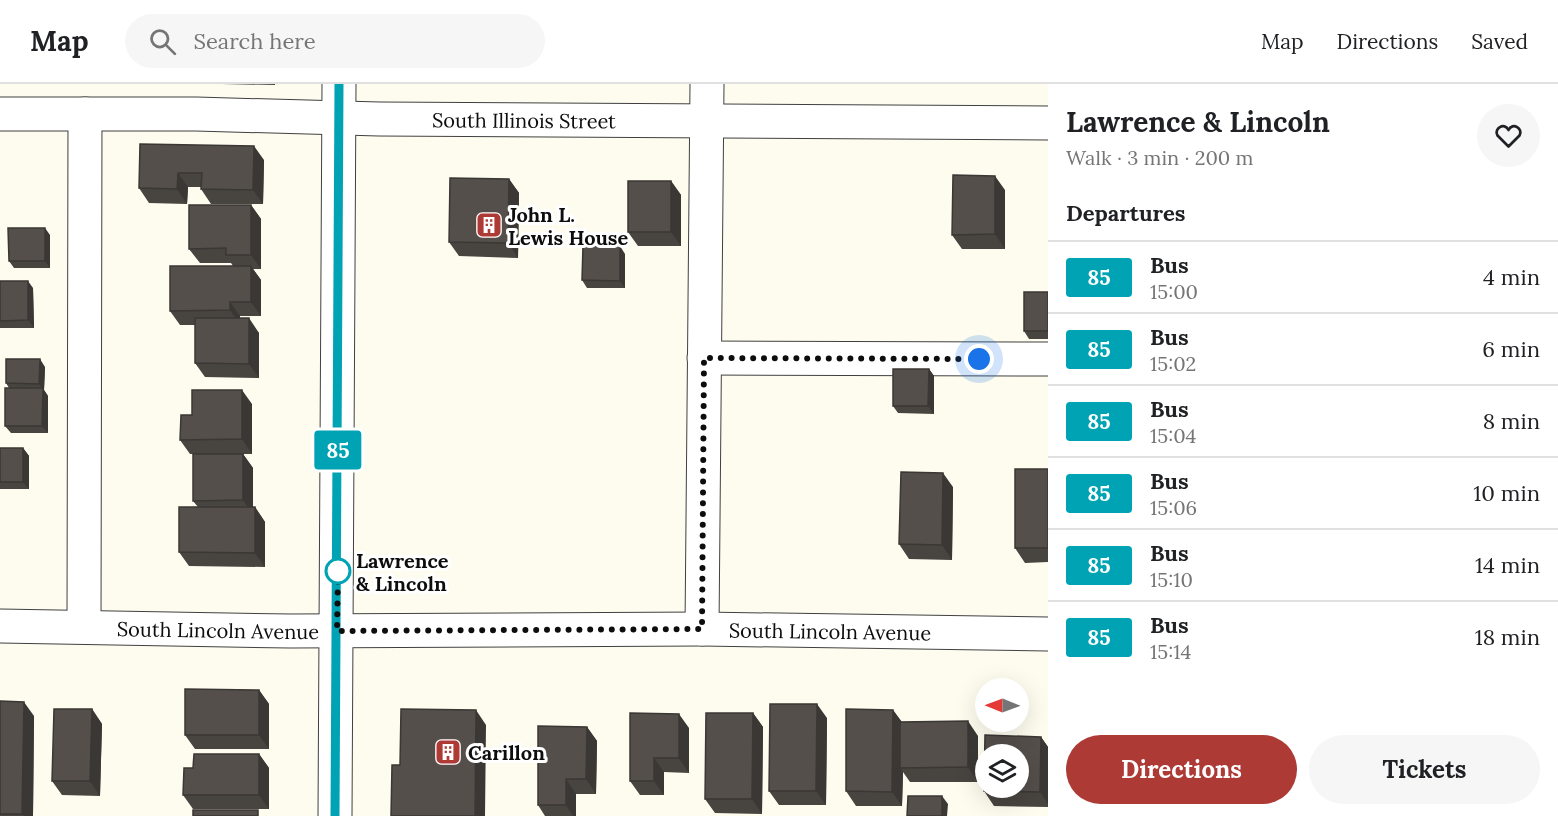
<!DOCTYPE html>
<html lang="en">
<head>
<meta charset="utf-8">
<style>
	body { margin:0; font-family:Lora,serif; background:#f6f6f6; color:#202124; height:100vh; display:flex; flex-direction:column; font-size:22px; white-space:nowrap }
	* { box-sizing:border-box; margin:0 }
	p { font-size:20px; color:#757577 }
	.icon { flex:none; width:33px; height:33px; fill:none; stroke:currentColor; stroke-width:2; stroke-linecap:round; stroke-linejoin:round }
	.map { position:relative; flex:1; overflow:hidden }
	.details { display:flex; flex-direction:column; background:#fff; width:510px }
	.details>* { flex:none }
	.badge { padding:0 12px; border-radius:4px; font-size:21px; line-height:39px }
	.needle { width:39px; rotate:271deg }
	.buttons { position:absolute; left:975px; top:594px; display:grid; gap:12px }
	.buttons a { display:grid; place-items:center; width:54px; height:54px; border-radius:50%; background:#fff; box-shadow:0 6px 24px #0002; font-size:30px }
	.you { position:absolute; width:30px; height:30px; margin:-15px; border:4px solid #fff; border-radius:50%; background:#1a73e8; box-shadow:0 0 0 9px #1a73e833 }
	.map>.badge { position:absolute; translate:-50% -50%; box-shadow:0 0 0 3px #fff }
	h2 { padding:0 18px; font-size:22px; line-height:54px }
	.round { display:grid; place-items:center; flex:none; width:63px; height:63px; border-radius:32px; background:#f6f6f6 }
	.overview { display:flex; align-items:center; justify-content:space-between; height:102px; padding:0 18px }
	h1 { font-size:28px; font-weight:700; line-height:45px }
	.cta { display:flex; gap:12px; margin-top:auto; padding:12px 18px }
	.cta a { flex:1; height:69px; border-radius:36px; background:#ae3a35; color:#fff; font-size:24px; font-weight:700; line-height:69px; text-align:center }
	.cta a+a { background:#f6f6f6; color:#202124 }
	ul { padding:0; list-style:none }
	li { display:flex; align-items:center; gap:18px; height:72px; padding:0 18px; border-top:2px solid #e0e0e0 }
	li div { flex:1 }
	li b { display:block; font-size:22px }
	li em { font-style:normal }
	li .badge { min-width:66px; font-weight:700; text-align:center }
	header { display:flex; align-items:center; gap:36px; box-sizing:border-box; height:84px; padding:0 30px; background:#fff; border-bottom:2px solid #e0e0e0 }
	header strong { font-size:28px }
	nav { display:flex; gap:33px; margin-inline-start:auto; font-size:21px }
	.search { width:420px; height:54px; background:#f6f6f6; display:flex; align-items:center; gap:15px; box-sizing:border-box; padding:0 21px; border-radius:33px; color:#757577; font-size:22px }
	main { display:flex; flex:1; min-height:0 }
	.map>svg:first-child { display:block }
</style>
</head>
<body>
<header>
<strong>Map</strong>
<div class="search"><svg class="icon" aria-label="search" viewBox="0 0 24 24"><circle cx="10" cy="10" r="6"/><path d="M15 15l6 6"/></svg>Search here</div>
<nav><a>Map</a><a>Directions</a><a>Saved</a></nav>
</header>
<main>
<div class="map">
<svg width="1048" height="732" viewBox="0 0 1048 732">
	<rect width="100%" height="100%" fill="#fdfcef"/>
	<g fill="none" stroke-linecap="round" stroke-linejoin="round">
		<g stroke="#404040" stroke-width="35">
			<g id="minor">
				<path id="s1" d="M 0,30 L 196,30 L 379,35 L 1048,39"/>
				<path d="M 704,274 L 1048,275"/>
				<path id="s2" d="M 0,542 L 290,547 L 702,545 L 1048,550"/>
				<path d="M 84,542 L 85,30"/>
				<path d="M 702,545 L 707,0"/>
				<path d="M 335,732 L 339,0"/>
			</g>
		</g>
		<use href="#minor" stroke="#fff" stroke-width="33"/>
	</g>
	<path fill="#484440" d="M 222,0 L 275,0 L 275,1 Z
		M 140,60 L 264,76 L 263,120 L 211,120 L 201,105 L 201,103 L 188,103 L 187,120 L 149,119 L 139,104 Z
		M 509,95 L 519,109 L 518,174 L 459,172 L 449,158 Z
		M 671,97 L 681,111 L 681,162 L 638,162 L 628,148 Z
		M 1005,106 L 1005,165 L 962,165 L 952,151 Z
		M 251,121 L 261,135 L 261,185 L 253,185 L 261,196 L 261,232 L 240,232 L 240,234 L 259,249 L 259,294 L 205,293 L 195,279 L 195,241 L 180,241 L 170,227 L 233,182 L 231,179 L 200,179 L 189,165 Z
		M 50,151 L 50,184 L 14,184 L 9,177 Z
		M 625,170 L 625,204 L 587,204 L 582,196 Z
		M 0,197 L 33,204 L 34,244 L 0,244 Z
		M 1048,208 L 1048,255 L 1029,255 L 1024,247 Z
		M 45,283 L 44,306 L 48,312 L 48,349 L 11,349 L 5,342 L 9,304 L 6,299 Z
		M 929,285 L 934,292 L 934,330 L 898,329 L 893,322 Z
		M 252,320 L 252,370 L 243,370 L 253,384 L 253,423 L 255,423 L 265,438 L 265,483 L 189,482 L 179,468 L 198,423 L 193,417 L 220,370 L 190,370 L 180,356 L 192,331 Z
		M 0,364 L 23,364 L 29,372 L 29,405 L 0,405 Z
		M 1048,385 L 1048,478 L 1025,479 L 1015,464 Z
		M 953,403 L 952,476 L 909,475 L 899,460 Z
		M 259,606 L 269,620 L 269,665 L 195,665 L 185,651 Z
		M 0,617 L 34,632 L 33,732 L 0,732 Z
		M 92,625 L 102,640 L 100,712 L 62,711 L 52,697 Z
		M 893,626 L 902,638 L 978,652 L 978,698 L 910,698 L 903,688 L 902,722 L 856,722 L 846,707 Z
		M 630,629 L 689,644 L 689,689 L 664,688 L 664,711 L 640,711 L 630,697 Z
		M 753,629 L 763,643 L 762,730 L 715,729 L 705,715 Z
		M 827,634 L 826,721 L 779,721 L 769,707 Z
		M 587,643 L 597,657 L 596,710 L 576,710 L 576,732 L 545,732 L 538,721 Z
		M 1041,653 L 1048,663 L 1048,723 L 994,722 L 984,707 Z
		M 259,670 L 269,684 L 269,725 L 193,725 L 183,711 L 193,684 Z"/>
	<path fill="#3b3734" d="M 254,62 L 264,76 L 263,120 L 253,106 Z
		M 178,89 L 188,103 L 187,120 L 177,105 Z
		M 995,92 L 1005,106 L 1005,165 L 995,150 Z
		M 509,95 L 519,109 L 518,174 L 508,159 Z
		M 671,97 L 681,111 L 681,162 L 671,148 Z
		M 251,121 L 261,135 L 261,185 L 251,171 Z
		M 45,144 L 50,151 L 50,184 L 45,177 Z
		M 620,162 L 625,170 L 625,204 L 620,197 Z
		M 251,182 L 261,196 L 261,232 L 251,218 Z
		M 28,197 L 33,204 L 34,244 L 28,236 Z
		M 230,218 L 240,232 L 240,241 L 230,226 Z
		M 249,234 L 259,249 L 259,294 L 249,280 Z
		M 40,275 L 45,283 L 44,306 L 48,312 L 48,349 L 42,342 L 43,306 L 39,300 Z
		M 929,285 L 934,292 L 934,330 L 928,322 Z
		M 242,306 L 252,320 L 252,370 L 242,355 Z
		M 23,364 L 29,372 L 29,405 L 23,398 Z
		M 243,370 L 253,384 L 253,431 L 243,416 Z
		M 943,389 L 953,403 L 952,476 L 942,461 Z
		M 255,423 L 265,438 L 265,483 L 255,469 Z
		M 259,606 L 269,620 L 269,665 L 259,651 Z
		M 24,618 L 34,632 L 33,732 L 24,732 L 22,730 Z
		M 817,620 L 827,634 L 826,721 L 816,707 Z
		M 92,625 L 102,640 L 100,712 L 90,697 Z
		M 476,626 L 486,641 L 485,732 L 475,732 Z
		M 893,626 L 903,640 L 900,684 L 903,688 L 902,722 L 892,708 Z
		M 753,629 L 763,643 L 762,730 L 752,715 Z
		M 679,630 L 689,644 L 689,689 L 679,674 Z
		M 968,637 L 978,652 L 978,698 L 968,683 Z
		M 587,643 L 597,657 L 596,710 L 586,695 Z
		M 1041,653 L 1048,663 L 1048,720 L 1040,708 Z
		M 259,670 L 269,684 L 269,725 L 259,711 Z
		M 654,674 L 664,688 L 664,711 L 654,697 Z
		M 566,695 L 576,710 L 576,732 L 573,732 L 566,721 Z
		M 942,712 L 948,720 L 947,732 L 942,732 Z"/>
	<path fill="#544f4b" stroke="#3b3734" stroke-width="1.5" fill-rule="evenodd" d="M 140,60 L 254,62 L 253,106 L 201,105 L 202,89 L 178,89 L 177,105 L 139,104 Z
		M 953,91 L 995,92 L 995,150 L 952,151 Z
		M 450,94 L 509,95 L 508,159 L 449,158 Z
		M 628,97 L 671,97 L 671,148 L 628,148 Z
		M 189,121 L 251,121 L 251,171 L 226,171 L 226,164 L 189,165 Z
		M 8,144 L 45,144 L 45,177 L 9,177 Z
		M 583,161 L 620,162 L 620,197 L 582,196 Z
		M 170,182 L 251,182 L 251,218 L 230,218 L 230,226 L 170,227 Z
		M 0,197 L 28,197 L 28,236 L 0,237 Z
		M 1024,208 L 1048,208 L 1048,247 L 1024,247 Z
		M 195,234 L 249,234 L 249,280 L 195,279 Z
		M 6,275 L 40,275 L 39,300 L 6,299 Z
		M 893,285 L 929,285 L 928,322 L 893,322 Z
		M 5,304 L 43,304 L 42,342 L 5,342 Z
		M 192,306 L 242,306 L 242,355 L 180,356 L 181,331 L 192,331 Z
		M 0,364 L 23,364 L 23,398 L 0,398 Z
		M 193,370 L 243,370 L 243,416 L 193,417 Z
		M 1015,385 L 1048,385 L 1048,464 L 1015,464 Z
		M 901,388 L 943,389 L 942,461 L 899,460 Z
		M 179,423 L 255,423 L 255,469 L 179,468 Z
		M 185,605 L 259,606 L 259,651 L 185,651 Z
		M 0,617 L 24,618 L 22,730 L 0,730 Z
		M 770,620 L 817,620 L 816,707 L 769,707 Z
		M 54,625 L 92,625 L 90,697 L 52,697 Z
		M 401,625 L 476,626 L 475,732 L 391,732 L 392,681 L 400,681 Z
		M 846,625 L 893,626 L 892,708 L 846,707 Z
		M 630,629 L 679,630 L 679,674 L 654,674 L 654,697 L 630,697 Z
		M 706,629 L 753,629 L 752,715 L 705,715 Z
		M 968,637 L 968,683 L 900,684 L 900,638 Z
		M 538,642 L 587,643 L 586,695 L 566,695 L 566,721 L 538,721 Z
		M 985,651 L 1041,653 L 1040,708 L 984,707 ZM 986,670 L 1018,670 L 1018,704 L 986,704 Z
		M 194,670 L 259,670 L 259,711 L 183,711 L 184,684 L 193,684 Z
		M 908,712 L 942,712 L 942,732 L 907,732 Z
		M 193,726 L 258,726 L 258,732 L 193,732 Z"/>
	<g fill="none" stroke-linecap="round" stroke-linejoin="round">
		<g stroke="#fff" stroke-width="14">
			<path id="line" d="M 335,732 L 339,0"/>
		</g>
		<use href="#line" stroke="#00a3b4" stroke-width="9"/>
		<path stroke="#0d0d0d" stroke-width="6" stroke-dasharray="0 10.8" d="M 338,487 L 337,547 L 702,545 L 704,274 L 979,275"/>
	</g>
	<defs>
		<g id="building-square" transform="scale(1.35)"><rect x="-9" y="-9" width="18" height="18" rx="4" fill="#ae3a35" stroke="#fff"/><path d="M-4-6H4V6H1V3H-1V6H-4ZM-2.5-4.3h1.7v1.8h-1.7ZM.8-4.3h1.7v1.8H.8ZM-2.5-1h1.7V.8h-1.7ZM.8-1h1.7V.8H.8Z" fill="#fff"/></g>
	</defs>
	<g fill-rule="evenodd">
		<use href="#building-square" x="489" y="141"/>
		<use href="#building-square" x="448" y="668"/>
	</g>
	<circle fill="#fff" stroke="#00a3b4" stroke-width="3" cx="338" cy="487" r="12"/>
	<g text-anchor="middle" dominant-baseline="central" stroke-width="6" stroke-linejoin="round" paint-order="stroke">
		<g font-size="20" fill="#0d0d0d" stroke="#fff">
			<text stroke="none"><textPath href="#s1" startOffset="524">South Illinois Street</textPath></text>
			<text stroke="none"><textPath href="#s2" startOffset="218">South Lincoln Avenue</textPath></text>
			<text stroke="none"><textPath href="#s2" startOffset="830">South Lincoln Avenue</textPath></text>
		</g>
		<g font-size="20" font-weight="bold" fill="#0d0d0d" stroke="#fff" text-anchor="start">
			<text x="508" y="130">John L.<tspan x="508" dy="23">Lewis House</tspan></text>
			<text x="468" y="668">Carillon</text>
		</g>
		<g font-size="20" font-weight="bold" fill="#0d0d0d" stroke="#fff" text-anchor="start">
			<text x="356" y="476">Lawrence<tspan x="356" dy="23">&amp; Lincoln</tspan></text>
		</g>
	</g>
</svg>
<div class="buttons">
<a><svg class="needle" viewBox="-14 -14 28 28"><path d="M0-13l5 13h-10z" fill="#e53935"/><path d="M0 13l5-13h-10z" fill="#757577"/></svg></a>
<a><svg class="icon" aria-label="layers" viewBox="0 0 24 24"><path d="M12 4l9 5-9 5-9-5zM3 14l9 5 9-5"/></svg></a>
</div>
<div class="you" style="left:979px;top:275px"></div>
<b class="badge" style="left:338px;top:366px;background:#00a3b4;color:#fff">85</b>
</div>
<section class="details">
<div class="overview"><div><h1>Lawrence &amp; Lincoln</h1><p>Walk · 3 min · 200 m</p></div><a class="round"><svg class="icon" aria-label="heart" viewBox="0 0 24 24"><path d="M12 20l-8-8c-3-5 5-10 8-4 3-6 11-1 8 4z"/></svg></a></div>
<h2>Departures</h2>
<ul>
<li><span class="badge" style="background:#00a3b4;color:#fff">85</span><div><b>Bus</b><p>15:00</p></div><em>4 min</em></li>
<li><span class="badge" style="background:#00a3b4;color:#fff">85</span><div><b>Bus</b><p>15:02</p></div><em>6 min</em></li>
<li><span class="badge" style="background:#00a3b4;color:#fff">85</span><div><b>Bus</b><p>15:04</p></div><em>8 min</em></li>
<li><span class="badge" style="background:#00a3b4;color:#fff">85</span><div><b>Bus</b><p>15:06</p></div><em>10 min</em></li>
<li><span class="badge" style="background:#00a3b4;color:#fff">85</span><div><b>Bus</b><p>15:10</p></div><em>14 min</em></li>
<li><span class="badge" style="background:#00a3b4;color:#fff">85</span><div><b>Bus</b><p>15:14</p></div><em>18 min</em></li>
</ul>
<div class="cta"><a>Directions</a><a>Tickets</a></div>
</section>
</main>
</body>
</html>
